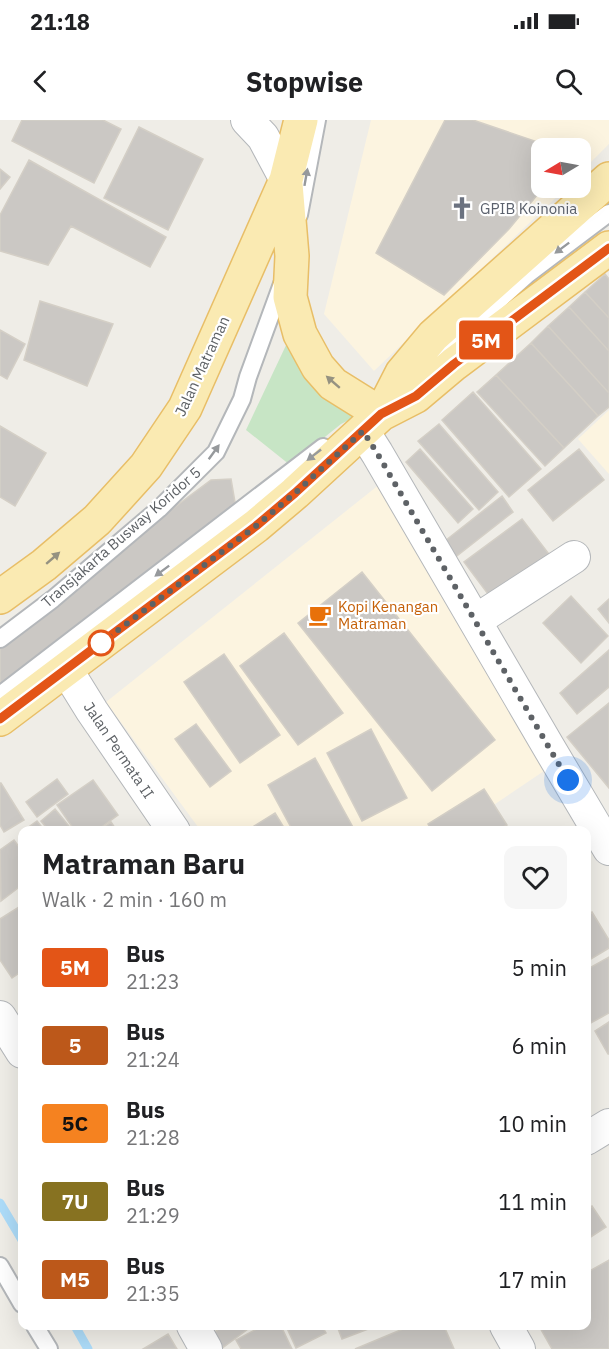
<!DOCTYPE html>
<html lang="en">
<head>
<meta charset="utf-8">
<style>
	body { margin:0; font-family:"IBM Plex Sans",sans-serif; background:#f6f6f6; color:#202124; height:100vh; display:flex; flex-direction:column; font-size:22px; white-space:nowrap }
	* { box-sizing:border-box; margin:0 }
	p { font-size:20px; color:#757577 }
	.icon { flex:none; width:33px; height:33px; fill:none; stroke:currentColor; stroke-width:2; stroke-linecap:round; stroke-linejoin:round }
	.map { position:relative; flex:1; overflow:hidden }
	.sheet { position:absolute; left:18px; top:706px; width:573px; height:504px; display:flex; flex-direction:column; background:#fff; border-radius:12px; box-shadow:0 6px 24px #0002 }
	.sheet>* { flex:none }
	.badge { padding:0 12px; border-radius:4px; font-size:21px; line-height:39px }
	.needle { width:39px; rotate:260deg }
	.controls { position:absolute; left:531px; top:18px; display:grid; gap:12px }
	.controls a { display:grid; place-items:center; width:60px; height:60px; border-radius:12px; background:#fff; box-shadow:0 6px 24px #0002; font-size:30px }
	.you { position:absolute; width:30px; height:30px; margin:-15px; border:4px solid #fff; border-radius:50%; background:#1a73e8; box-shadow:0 0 0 9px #1a73e833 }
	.map>.badge { position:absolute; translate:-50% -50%; box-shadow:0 0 0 3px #fff }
	.round { display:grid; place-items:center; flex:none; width:63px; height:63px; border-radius:12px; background:#f6f6f6 }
	.summary { display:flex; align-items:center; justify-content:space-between; height:102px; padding:0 24px }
	h1 { font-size:28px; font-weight:700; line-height:45px }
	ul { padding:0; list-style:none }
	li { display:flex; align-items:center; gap:18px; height:78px; padding:0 24px }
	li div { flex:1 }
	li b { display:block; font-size:22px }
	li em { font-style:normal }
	li .badge { min-width:66px; font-weight:700; text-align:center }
	.status { display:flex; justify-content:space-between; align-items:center; height:42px; padding:0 30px; background:#fff; direction:ltr }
	.status svg { height:16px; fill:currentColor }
	header { display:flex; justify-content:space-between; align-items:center; height:78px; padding:0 24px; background:#fff; font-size:27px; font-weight:700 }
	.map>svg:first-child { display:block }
</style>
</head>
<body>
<div class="status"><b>21:18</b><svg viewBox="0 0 49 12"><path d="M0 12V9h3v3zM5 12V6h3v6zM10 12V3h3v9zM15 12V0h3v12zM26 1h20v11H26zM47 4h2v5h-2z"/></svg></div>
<header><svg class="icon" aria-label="back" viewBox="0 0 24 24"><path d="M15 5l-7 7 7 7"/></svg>Stopwise<svg class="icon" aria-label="search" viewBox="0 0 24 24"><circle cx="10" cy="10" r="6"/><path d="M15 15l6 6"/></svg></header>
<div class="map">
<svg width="609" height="1229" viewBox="0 0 609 1229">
	<rect width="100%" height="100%" fill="#efede7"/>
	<path fill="#fcf4e0" d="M 371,0 L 609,0 L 609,24 L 581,52 L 580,28 L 542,28 L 542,68 L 566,68 L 374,251 L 324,194 Z
		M 609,290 L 609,354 L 578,319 Z
		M 380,364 L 544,651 L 455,711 L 201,711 L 106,582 Z"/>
	<path fill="#c7e5c5" d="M 297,202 L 369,290 L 341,304 L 290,345 L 246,310 Z"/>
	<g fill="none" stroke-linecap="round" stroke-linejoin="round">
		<path stroke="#addcf9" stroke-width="9" d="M 0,1083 L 22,1120
			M 75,1206 L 88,1229"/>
	</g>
	<path fill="#cbc8c4" stroke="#d4cfc6" stroke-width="1.5" d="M 22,0 L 103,0 L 121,9 L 94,63 L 12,21 Z
		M 445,0 L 473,0 L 555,28 L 542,28 L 542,68 L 543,68 L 509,109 L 444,175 L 376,133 Z
		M 139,7 L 203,39 L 168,110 L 104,78 Z
		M 29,40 L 166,117 L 150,147 L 71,106 L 48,145 L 0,131 L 0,95 Z
		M 0,49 L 10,57 L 0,69 Z
		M 605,154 L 609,159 L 609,198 L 585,172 Z
		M 585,172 L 609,198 L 609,231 L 569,187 Z
		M 40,181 L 113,204 L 87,266 L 24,240 Z
		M 569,187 L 609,231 L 609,273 L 548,206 Z
		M 548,206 L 609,273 L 609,287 L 598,296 L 531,223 Z
		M 0,210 L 25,224 L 7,259 L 0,255 Z
		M 531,223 L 598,296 L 564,328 L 496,255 Z
		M 496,255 L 564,328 L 545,346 L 477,272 Z
		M 473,272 L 541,349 L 509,377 L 442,300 Z
		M 439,304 L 498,372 L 479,390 L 418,321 Z
		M 0,306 L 46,333 L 15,386 L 0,377 Z
		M 420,329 L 473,389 L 458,403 L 406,342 Z
		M 579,329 L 604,360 L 553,401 L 528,370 Z
		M 231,359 L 236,388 L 0,570 L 0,528 L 132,419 L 211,360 Z
		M 502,376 L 513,392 L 453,439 L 441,424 Z
		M 522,399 L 552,438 L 494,482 L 464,442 Z
		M 362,452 L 495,620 L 432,671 L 298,503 Z
		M 571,476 L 608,516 L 581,543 L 543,503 Z
		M 609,479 L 609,503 L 598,489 Z
		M 284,513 L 343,593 L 298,625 L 240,546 Z
		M 609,530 L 609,567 L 577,594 L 560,573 Z
		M 224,534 L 280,615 L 240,643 L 184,562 Z
		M 609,583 L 609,668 L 567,617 Z
		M 196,604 L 231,651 L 210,667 L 175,619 Z
		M 371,609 L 407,678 L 362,701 L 327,633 Z
		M 315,638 L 355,711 L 293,711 L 268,665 Z
		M 57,659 L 68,674 L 37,697 L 26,682 Z
		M 93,660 L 118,695 L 96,711 L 75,711 L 57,685 Z
		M 0,663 L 1,663 L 24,700 L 4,712 L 0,705 Z
		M 484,669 L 507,705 L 496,711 L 432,711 L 428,704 Z
		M 55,689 L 73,711 L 49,711 L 41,701 Z
		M 275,693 L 286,711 L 246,711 Z
		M 37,701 L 45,711 L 23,711 Z
		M 111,702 L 117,711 L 99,711 Z
		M 14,720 L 22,731 L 22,765 L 1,781 L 0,730 Z
		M 22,785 L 22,851 L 12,858 L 0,840 L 0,799 Z
		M 592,792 L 609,820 L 609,828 L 586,842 L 586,795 Z
		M 609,837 L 609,893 L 587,905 L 586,850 Z
		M 609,902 L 609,934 L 608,934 L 595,911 Z
		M 592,1086 L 606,1107 L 586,1120 L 586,1089 Z
		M 609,1140 L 609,1229 L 552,1229 L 539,1206 L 586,1206 L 586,1153 Z
		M 223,1206 L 252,1206 L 221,1229 L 208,1217 Z
		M 262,1206 L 281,1206 L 292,1229 L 241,1229 L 236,1220 Z
		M 286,1206 L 322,1206 L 326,1213 L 296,1228 Z
		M 337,1206 L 376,1206 L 342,1219 Z
		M 410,1206 L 444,1206 L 454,1229 L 355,1229 Z
		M 168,1214 L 177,1229 L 143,1229 Z"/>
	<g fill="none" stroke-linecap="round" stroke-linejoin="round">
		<g stroke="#b4b7ba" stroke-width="20">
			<path id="lane" d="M 299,95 L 317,0
				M 423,251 L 447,227 L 528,154 L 609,93
				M 0,519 L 53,479 L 159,389 L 216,332 L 242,279 L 248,257 L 282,164
				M 0,575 L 323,327
				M 0,1146 L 22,1184
				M 35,1206 L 49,1229"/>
		</g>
		<g stroke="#b4b7ba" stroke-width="34">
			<path id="street" d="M 247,0 L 263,17 L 286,60
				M 363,311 L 377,333 L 548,626 L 609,729
				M 475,501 L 574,437
				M 66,549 L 92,591 L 174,711
				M 0,897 L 22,932
				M 586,1019 L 609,1005
				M 193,1206 L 206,1229
				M 506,1206 L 519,1229"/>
		</g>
		<g stroke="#e8be67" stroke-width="36">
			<path id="primary" d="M 286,64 L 292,136 L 290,177 L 300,214 L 318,247 L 333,264 L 381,294
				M 381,294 L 402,253 L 433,216 L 609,59
				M 0,477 L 44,445 L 97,400 L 146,346 L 185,288 L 286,60 L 301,0
				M 0,599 L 256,406 L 295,373 L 381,294 L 416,276 L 454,244 L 609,128"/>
		</g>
		<use href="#lane" stroke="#fff" stroke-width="16"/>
		<use href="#street" stroke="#fff" stroke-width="32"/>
		<use href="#primary" stroke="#faeab2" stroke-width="33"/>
	</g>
	<defs><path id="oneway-solid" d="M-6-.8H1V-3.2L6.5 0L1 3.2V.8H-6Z" transform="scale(1.5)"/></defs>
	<g fill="#96999c">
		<use href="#oneway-solid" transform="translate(306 57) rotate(-80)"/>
		<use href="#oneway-solid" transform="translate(562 128) rotate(143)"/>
		<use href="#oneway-solid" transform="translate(214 332) rotate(-54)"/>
		<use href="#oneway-solid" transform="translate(314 335) rotate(142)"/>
		<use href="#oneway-solid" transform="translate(162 451) rotate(143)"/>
	</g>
	<g fill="#959281">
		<use href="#oneway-solid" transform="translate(333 262) rotate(-139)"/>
		<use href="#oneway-solid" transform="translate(53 438) rotate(-41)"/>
	</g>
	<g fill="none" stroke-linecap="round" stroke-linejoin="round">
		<g stroke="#fff" stroke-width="14">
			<path id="line" d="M 0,599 L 256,406 L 295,373 L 381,294 L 416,276 L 454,244 L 609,128"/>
		</g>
		<use href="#line" stroke="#e35517" stroke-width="9"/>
		<path stroke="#5e6266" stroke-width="6" stroke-dasharray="0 10.8" d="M 101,523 L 256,406 L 295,373 L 363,311 L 377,333 L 568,660"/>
	</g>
	<defs>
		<g id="church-bare" transform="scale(1.8)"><path d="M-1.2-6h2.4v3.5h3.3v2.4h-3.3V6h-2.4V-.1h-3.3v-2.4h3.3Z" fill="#6b7280" stroke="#fff" stroke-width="2.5" paint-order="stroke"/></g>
		<g id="cafe-bare" transform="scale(1.8)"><path d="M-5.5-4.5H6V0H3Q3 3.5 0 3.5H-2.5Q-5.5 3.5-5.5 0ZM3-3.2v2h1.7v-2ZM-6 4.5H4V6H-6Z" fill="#e8710a" stroke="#fff" stroke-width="2.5" paint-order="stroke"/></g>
	</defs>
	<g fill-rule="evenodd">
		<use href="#church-bare" x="462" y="88"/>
		<use href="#cafe-bare" x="320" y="495"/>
	</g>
	<circle fill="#fff" stroke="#e35517" stroke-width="3" cx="101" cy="523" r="12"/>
	<g text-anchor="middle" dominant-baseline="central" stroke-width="4.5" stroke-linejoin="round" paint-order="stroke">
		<g font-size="15" fill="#5b616d" stroke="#fff" text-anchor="start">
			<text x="480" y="88">GPIB Koinonia</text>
		</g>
		<g font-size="15" fill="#5e6266" stroke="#fff">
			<text transform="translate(202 246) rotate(-65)">Jalan Matraman</text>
			<text transform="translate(121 417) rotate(-41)">Transjakarta Busway Koridor 5</text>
			<text transform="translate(119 630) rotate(56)">Jalan Permata II</text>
		</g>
		<g font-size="15" fill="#c56008" stroke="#fff" text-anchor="start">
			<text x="338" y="486">Kopi Kenangan<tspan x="338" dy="17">Matraman</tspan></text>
		</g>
	</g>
</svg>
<div class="controls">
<a><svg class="needle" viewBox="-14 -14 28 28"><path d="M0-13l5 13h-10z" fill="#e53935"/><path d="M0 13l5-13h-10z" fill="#757577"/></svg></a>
</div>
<div class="you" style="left:568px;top:660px"></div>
<b class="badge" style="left:486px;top:220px;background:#e35517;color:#fff">5M</b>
<section class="sheet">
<div class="summary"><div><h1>Matraman Baru</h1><p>Walk · 2 min · 160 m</p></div><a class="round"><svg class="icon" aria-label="heart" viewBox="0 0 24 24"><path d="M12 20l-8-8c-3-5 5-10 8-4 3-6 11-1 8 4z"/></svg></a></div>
<ul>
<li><span class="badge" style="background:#e35517;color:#fff">5M</span><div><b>Bus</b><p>21:23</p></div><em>5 min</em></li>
<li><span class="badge" style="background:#bc581a;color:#fff">5</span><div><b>Bus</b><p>21:24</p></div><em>6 min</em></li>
<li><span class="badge" style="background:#f58220;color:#111">5C</span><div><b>Bus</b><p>21:28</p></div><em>10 min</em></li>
<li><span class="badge" style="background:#877221;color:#fff">7U</span><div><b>Bus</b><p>21:29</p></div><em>11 min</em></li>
<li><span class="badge" style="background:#bc581a;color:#fff">M5</span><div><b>Bus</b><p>21:35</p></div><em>17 min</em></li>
</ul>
</section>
</div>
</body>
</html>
